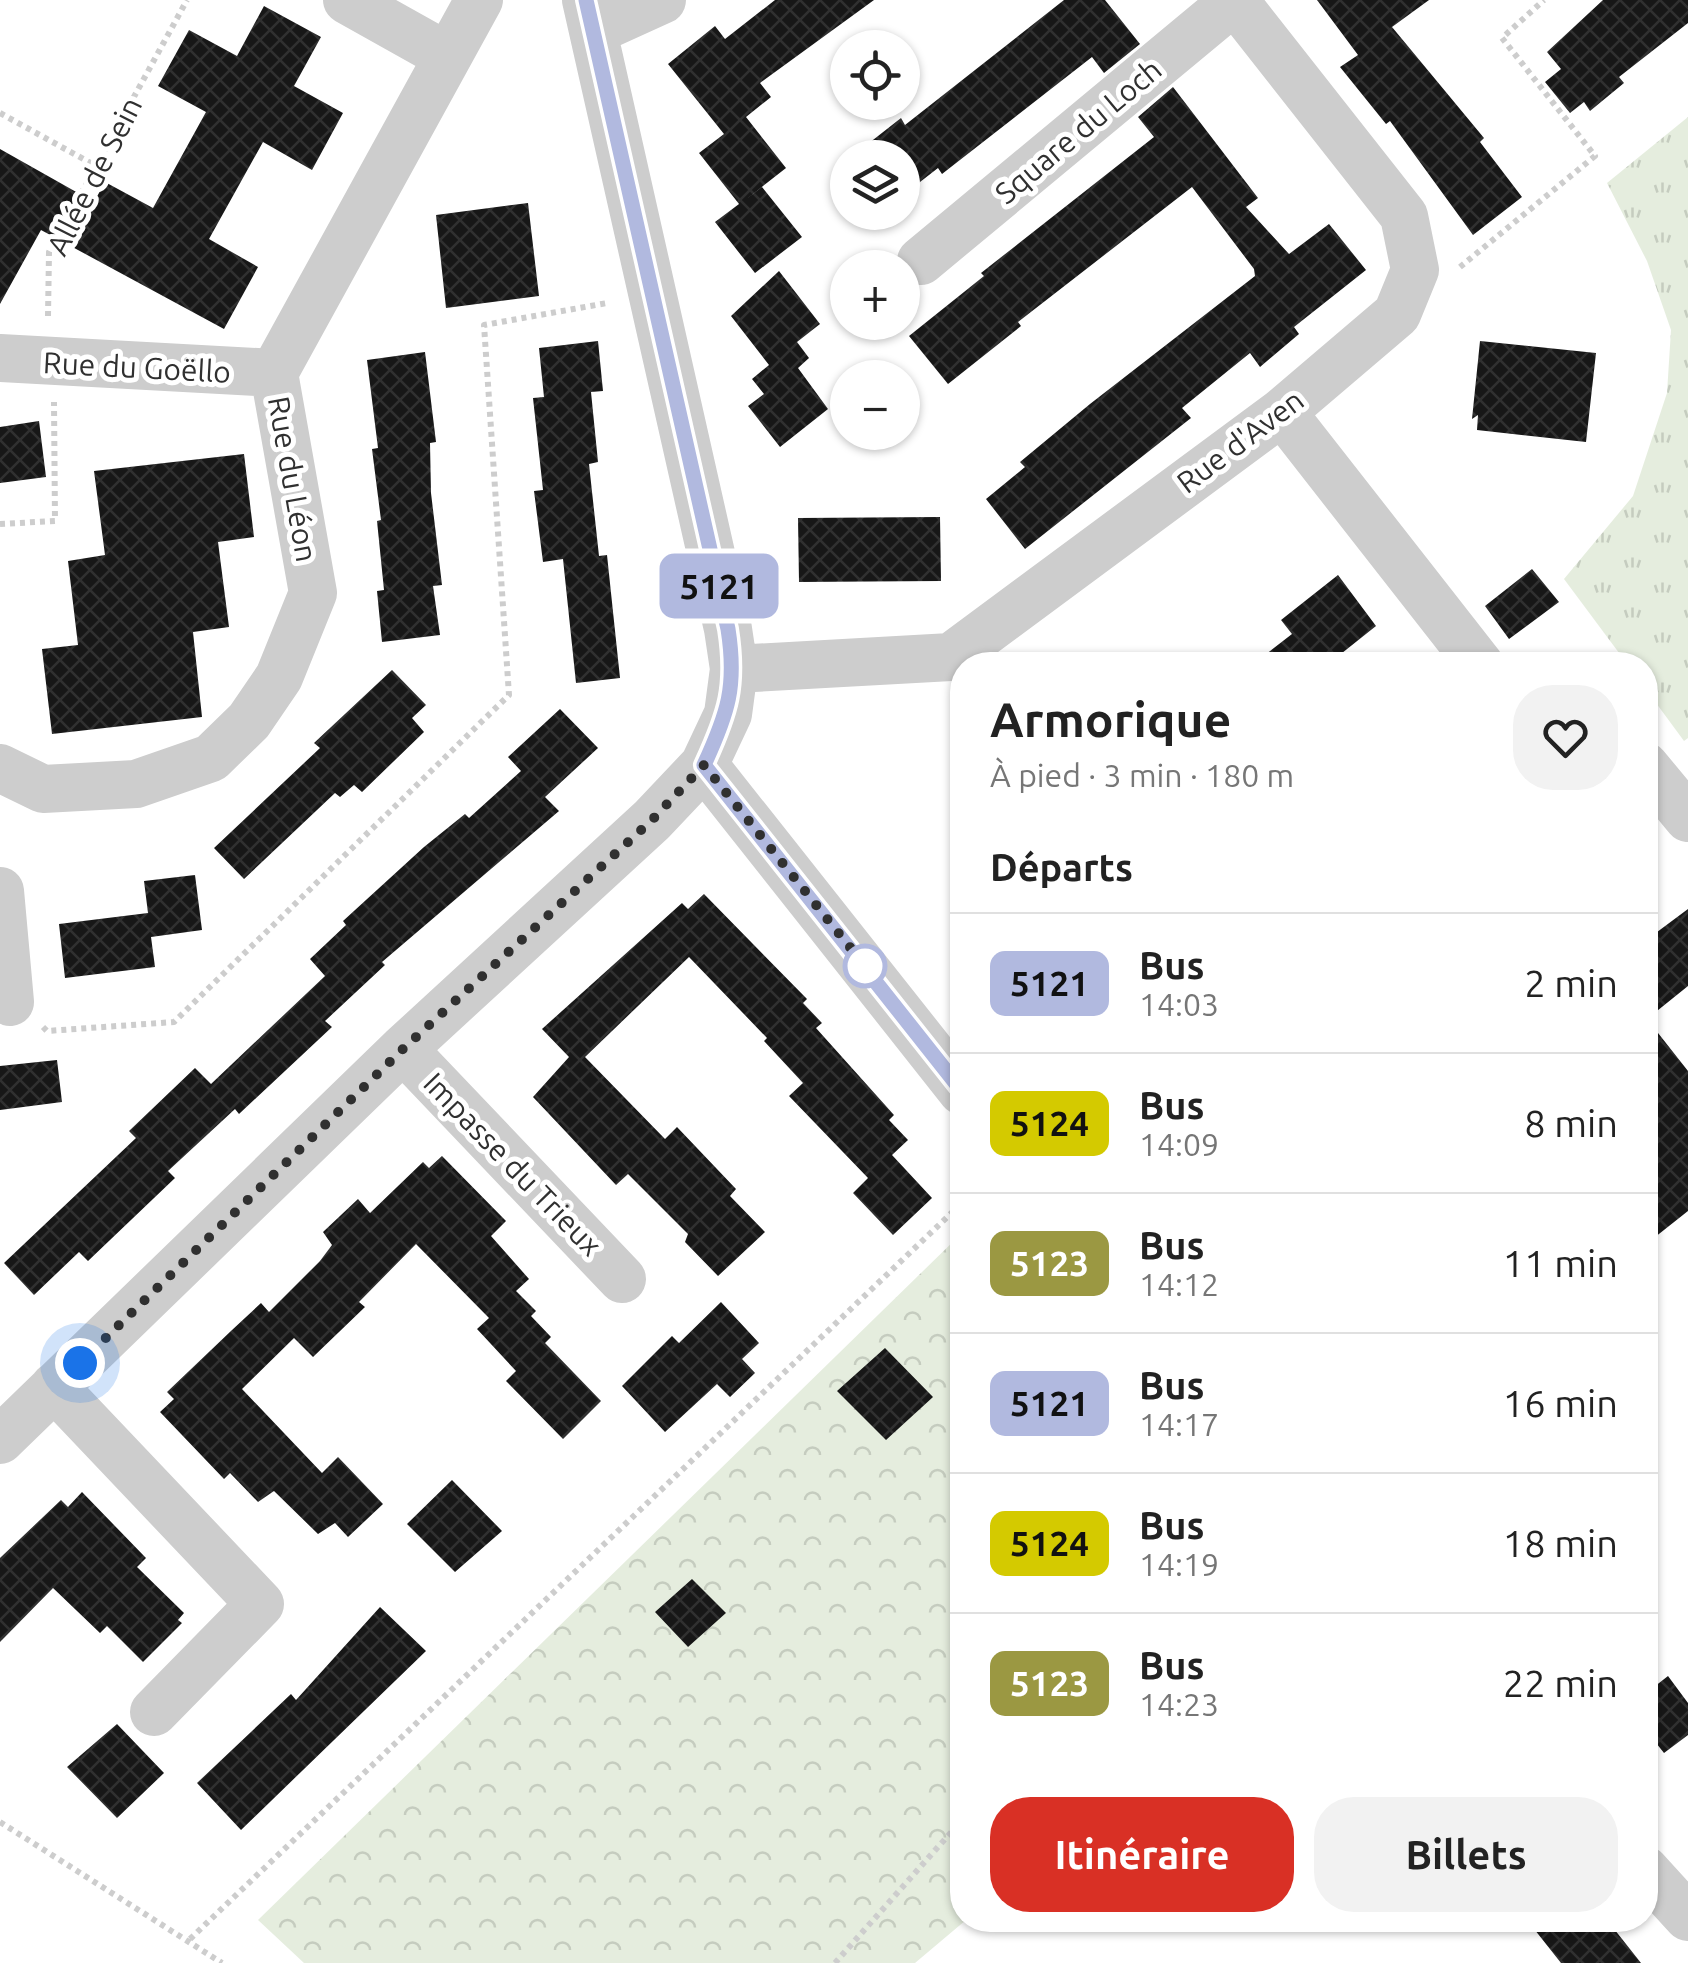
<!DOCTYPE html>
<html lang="fr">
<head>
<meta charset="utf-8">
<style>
	body { margin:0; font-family:Ubuntu,sans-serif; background:#f2f2f2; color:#222; height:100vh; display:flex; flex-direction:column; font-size:38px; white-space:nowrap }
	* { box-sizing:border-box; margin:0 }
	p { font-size:32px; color:#767676 }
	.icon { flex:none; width:55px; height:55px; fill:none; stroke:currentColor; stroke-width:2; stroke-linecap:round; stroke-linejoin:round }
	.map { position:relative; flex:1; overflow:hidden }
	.panel { position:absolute; left:950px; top:652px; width:708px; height:1280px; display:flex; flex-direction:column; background:#fff; border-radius:40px; box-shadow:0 2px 8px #0004 }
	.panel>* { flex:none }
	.badge { padding:0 20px; border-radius:15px; font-size:35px; line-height:65px }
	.tools { position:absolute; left:830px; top:30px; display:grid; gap:20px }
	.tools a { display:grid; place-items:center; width:90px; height:90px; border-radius:50%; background:#fff; box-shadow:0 2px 8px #0004; font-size:50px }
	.you { position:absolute; width:50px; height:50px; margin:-25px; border:8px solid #fff; border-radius:50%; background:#1a73e8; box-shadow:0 0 0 15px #1a73e833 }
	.map>.badge { position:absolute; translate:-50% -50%; box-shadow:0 0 0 5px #fff }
	h2 { padding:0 40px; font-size:38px; line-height:90px }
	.round { display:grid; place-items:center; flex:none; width:105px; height:105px; border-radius:40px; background:#f2f2f2 }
	.headline { display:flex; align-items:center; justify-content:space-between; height:170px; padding:0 40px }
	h1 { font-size:48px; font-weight:700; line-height:75px }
	.primary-button { display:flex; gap:20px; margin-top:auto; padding:20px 40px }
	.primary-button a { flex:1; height:115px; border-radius:40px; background:#d93025; color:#fff; font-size:40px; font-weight:700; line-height:115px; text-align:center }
	.primary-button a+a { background:#f2f2f2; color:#222 }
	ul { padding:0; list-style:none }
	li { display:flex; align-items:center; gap:30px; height:140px; padding:0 40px; border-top:2px solid #e0e0e0 }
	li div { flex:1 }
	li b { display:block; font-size:38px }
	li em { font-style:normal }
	li .badge { min-width:110px; font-weight:700; text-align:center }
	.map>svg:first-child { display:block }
</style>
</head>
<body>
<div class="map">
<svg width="1688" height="1963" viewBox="0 0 1688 1963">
	<defs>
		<pattern id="forest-crowns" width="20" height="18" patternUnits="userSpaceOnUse" patternTransform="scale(2.5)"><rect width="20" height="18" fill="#e5edde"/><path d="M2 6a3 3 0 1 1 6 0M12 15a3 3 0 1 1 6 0" fill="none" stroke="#c5ccbf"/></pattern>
		<pattern id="park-tufts" width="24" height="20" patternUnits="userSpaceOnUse" patternTransform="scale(2.5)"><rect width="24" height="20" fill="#e5edde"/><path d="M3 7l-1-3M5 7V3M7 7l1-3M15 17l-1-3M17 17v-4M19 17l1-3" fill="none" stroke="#c5ccbf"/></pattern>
		<pattern id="building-cross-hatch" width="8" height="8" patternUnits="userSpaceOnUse" patternTransform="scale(2.5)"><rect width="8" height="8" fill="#171717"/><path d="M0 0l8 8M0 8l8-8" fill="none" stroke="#303030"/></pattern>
	</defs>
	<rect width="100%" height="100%" fill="#fff"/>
	<path fill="url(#forest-crowns)" d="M 962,1233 L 962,1920 L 966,1920 L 915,1963 L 304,1963 L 258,1920 Z"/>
	<path fill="url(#park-tufts)" d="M 1688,117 L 1688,738 L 1684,741 L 1645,688 L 1645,665 L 1628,665 L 1564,579 L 1633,496 L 1667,393 L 1671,330 L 1647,261 L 1607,183 Z"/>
	<path fill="url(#building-cross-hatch)" d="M 775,0 L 874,0 L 760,83 L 771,97 L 746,117 L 786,168 L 744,201 L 762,187 L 802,237 L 755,273 L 715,222 L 739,204 L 699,153 L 724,134 L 668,64 L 715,26 L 725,39 Z
		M 1064,0 L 1105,0 L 1140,44 L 1104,73 L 1092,57 L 942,174 L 938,168 L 902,196 L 902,158 L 850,158 L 901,118 L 905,125 Z
		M 1317,0 L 1429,0 L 1392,27 L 1484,138 L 1480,142 L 1522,197 L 1473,235 L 1390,121 L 1386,124 L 1340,67 L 1358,55 Z
		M 1603,0 L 1688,0 L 1688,23 L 1619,77 L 1624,83 L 1590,111 L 1584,102 L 1570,113 L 1545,82 L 1561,69 L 1547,52 Z
		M 264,6 L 321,37 L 294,86 L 343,113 L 312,170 L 263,142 L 209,239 L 258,267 L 224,329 L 41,230 L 0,304 L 0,149 L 94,202 L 105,182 L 153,208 L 206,112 L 158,86 L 189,30 L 237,56 Z
		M 1173,87 L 1258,198 L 1246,207 L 1289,254 L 1329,224 L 1366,270 L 1294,327 L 1299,334 L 1260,367 L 1250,353 L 1182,408 L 1191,418 L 1025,549 L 986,499 L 1025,467 L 1020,462 L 1090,404 L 1255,276 L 1254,269 L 1192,187 L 1018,322 L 1021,326 L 948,384 L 909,336 L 984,276 L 981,273 L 1154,137 L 1138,117 Z
		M 528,203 L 539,296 L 446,308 L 436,215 Z
		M 779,271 L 820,324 L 797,342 L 809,358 L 798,368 L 828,409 L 780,447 L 748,406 L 764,394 L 752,379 L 769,365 L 731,316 Z
		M 598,341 L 603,391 L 591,392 L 598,462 L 589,464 L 599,556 L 607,555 L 620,678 L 576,683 L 563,559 L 543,562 L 534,491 L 543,490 L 533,398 L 544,397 L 539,348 Z
		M 1480,341 L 1596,353 L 1586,442 L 1477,430 L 1478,415 L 1472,419 Z
		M 425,352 L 436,442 L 430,443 L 431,493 L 442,585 L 433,586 L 440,635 L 382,642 L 377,591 L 384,590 L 377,521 L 381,520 L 372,449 L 378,448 L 367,360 Z
		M 39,421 L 46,477 L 0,483 L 0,427 Z
		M 244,454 L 254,537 L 218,542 L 229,627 L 193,632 L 202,717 L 52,734 L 42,649 L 78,645 L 68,561 L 105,555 L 94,471 Z
		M 940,517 L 941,581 L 799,582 L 798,518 Z
		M 1532,569 L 1559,602 L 1509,639 L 1485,606 Z
		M 1338,575 L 1376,626 L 1327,665 L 1252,665 L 1292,634 L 1281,620 Z
		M 392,670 L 426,705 L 412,718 L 424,732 L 362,792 L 354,785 L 340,797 L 335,793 L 244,879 L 214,848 L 320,748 L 314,743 Z
		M 560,709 L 598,748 L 545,797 L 559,811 L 382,962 L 385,965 L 325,1021 L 332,1027 L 239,1114 L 235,1109 L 168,1171 L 175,1178 L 88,1261 L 79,1252 L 34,1295 L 4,1263 L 136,1138 L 129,1131 L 195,1068 L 211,1084 L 325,976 L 310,959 L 346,925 L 343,921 L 424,847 L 465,814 L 469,818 L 521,771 L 508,757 Z
		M 195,875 L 202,930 L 151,937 L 155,967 L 65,978 L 59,924 L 148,913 L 144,881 Z
		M 704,894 L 807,999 L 803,1003 L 822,1023 L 816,1028 L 894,1115 L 889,1120 L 908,1140 L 892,1155 L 932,1198 L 893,1235 L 853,1193 L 868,1178 L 789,1096 L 803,1083 L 764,1041 L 767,1038 L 689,957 L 585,1057 L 665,1139 L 677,1127 L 736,1189 L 730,1196 L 765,1232 L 718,1276 L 685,1242 L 688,1234 L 628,1174 L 616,1185 L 533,1097 L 569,1057 L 542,1029 L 682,903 L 688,909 Z
		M 1688,909 L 1688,986 L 1647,1019 L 1688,1071 L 1688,1211 L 1645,1245 L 1645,941 Z
		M 57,1060 L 62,1102 L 0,1110 L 0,1066 Z
		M 442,1156 L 506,1221 L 491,1236 L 529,1279 L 516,1291 L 536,1311 L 531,1316 L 551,1337 L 545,1343 L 601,1401 L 563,1439 L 506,1381 L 516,1371 L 477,1329 L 489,1318 L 416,1244 L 359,1302 L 365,1307 L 313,1357 L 294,1338 L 242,1389 L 322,1473 L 338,1457 L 383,1504 L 348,1537 L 335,1523 L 318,1534 L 274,1491 L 258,1502 L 230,1473 L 224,1479 L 160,1412 L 174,1399 L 167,1392 L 232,1330 L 261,1303 L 269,1312 L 320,1261 L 332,1245 L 323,1232 L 358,1199 L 370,1213 L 423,1162 L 429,1168 Z
		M 721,1302 L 759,1343 L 742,1359 L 755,1373 L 730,1397 L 717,1384 L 665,1432 L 622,1386 L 672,1336 L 679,1343 Z
		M 885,1348 L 933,1397 L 886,1440 L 837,1391 Z
		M 452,1480 L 502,1531 L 455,1572 L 407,1524 Z
		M 82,1492 L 146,1558 L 137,1567 L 184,1613 L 178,1620 L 182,1623 L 143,1662 L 107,1626 L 100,1633 L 53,1588 L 0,1642 L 0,1558 L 61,1500 L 68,1507 Z
		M 692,1579 L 726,1613 L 688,1647 L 655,1612 Z
		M 380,1607 L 426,1651 L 241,1830 L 197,1783 L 291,1694 L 296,1700 Z
		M 1668,1676 L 1688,1703 L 1688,1735 L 1664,1753 L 1645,1729 L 1645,1694 Z
		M 117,1724 L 164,1773 L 117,1818 L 67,1767 Z
		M 1527,1920 L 1607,1920 L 1641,1963 L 1561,1963 Z"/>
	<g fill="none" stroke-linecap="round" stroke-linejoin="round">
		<path stroke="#cdcdcd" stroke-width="6" stroke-dasharray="5 5" stroke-linecap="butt" d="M 0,113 L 96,166
			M 1460,267 L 1595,156 L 1502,38 L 1544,0
			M 48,316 L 49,252 L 187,0
			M 0,524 L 55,521 L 54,402
			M 43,1027 L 47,1031 L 174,1022 L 509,695 L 484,325 L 607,303
			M 0,1822 L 222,1963
			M 190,1939 L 962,1203
			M 835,1963 L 962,1820"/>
		<path stroke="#cdcdcd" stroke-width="48" d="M 347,0 L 447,56
			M 596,30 L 662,0
			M 921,261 L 1234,1
			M 0,358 L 274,373
			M 1282,412 L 1480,665
			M 734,669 L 951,657 L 1282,412 L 1397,314 L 1415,270 L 1404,216 L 1234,0
			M 704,765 L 962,1091
			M 1645,766 L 1688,818
			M 0,768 L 43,789 L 136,784 L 211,758 L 249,721 L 279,677 L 313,593 L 274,373 L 479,0
			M 0,891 L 10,1002
			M 403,1049 L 622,1279
			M 54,1387 L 260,1604 L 154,1712
			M 0,1440 L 403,1049 L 652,820 L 704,765 L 728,714 L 734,669 L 728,629 L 586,0
			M 1645,1870 L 1688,1917"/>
	</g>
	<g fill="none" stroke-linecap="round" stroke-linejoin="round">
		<g stroke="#fff" stroke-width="22">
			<path id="line" d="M 586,0 L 728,629 C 737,686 728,713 704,765 L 962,1091"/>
		</g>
		<use href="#line" stroke="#b1b9df" stroke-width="15"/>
		<path stroke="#303030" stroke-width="10" stroke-dasharray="0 18" d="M 80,1363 L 403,1049 L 652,820 L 704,765 L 865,966"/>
	</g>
	<circle fill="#fff" stroke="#b1b9df" stroke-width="5" cx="865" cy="966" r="20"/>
	<g text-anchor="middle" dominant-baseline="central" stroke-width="10" stroke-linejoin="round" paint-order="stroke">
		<g font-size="30" fill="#303030" stroke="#fff">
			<text transform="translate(1078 131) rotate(-40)">Square du Loch</text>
			<text transform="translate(94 176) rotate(-63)">Allée de Sein</text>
			<text transform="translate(137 367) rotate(3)">Rue du Goëllo</text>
			<text transform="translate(1240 441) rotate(-37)">Rue d'Aven</text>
			<text transform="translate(293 479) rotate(80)">Rue du Léon</text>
			<text transform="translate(513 1164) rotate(46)">Impasse du Trieux</text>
		</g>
	</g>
</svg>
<div class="tools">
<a><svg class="icon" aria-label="locate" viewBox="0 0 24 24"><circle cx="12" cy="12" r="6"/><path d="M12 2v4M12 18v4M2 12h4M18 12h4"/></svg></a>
<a><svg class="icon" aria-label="layers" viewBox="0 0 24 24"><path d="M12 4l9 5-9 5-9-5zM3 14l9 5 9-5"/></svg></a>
<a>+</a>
<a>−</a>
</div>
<div class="you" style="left:80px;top:1363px"></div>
<b class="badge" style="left:719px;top:586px;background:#b1b9df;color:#111">5121</b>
<section class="panel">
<div class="headline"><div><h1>Armorique</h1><p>À pied · 3 min · 180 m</p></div><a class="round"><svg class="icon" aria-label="heart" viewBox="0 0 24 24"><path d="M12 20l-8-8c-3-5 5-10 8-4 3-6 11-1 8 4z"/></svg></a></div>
<h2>Départs</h2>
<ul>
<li><span class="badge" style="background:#b1b9df;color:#111">5121</span><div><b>Bus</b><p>14:03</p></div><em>2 min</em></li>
<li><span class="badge" style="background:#d4ca00;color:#111">5124</span><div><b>Bus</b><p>14:09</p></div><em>8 min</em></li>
<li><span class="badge" style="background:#9b9842;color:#fff">5123</span><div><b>Bus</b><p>14:12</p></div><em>11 min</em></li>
<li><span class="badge" style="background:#b1b9df;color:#111">5121</span><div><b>Bus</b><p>14:17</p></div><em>16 min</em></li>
<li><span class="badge" style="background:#d4ca00;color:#111">5124</span><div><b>Bus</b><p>14:19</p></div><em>18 min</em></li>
<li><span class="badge" style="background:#9b9842;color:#fff">5123</span><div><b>Bus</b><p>14:23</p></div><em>22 min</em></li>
</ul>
<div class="primary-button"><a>Itinéraire</a><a>Billets</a></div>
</section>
</div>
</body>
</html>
